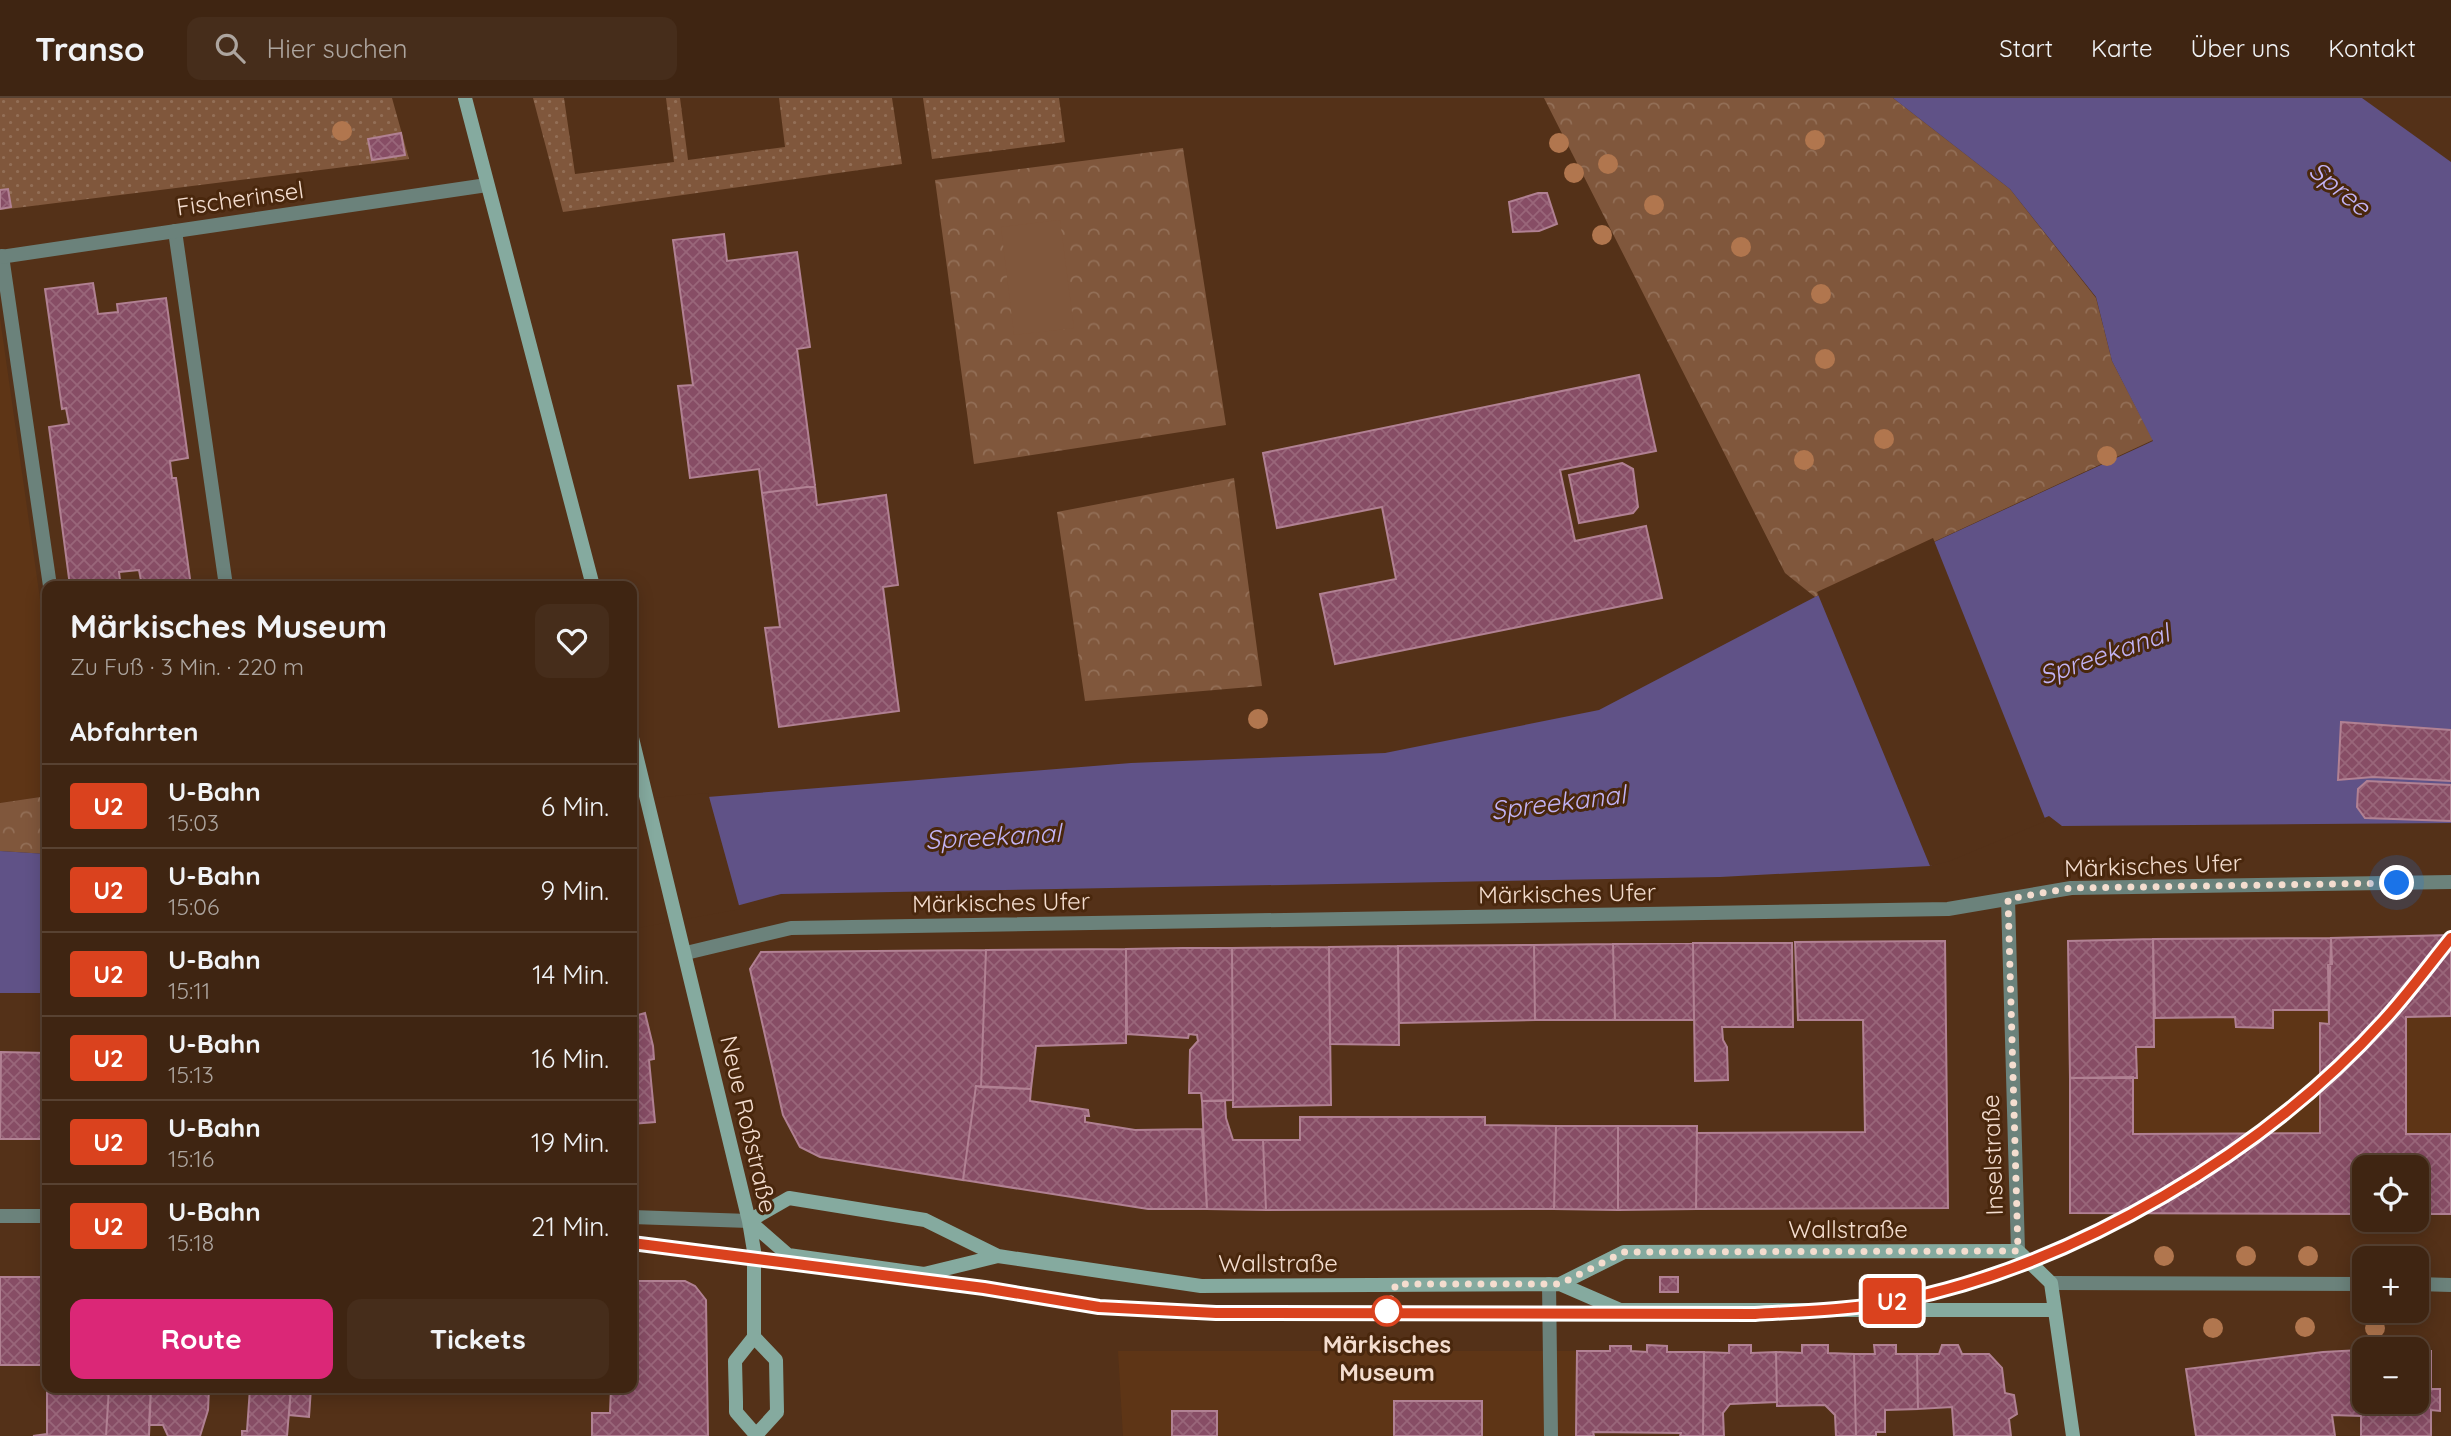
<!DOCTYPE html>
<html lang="de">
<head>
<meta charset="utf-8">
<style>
	body { margin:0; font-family:Quicksand,sans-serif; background:#462d1b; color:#f1f3f6; height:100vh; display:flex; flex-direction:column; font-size:26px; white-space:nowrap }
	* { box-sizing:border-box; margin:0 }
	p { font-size:23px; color:#ada59f }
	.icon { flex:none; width:38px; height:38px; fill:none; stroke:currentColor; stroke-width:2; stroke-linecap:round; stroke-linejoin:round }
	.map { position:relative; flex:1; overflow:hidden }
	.details { position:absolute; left:42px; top:483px; width:595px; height:812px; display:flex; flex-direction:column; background:#3f2512; border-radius:14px; box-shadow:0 4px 18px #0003,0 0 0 2px #584232 }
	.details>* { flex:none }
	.badge { padding:0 14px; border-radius:5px; font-size:24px; line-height:46px }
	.tools { position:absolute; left:2352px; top:1057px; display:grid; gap:14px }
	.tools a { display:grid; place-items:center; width:77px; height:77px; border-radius:14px; background:#3f2512; box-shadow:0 4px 18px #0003,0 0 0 2px #584232; font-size:35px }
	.you { position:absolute; width:35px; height:35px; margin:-18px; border:5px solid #fff; border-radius:50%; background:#1a73e8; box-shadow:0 0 0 10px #1a73e833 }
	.map>.badge { position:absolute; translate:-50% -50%; box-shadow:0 0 0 4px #fff }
	h2 { padding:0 28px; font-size:26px; line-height:63px }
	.round { display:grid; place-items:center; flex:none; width:74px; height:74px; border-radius:14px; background:#462d1b }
	.summary { display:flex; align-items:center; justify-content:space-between; height:119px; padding:0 28px }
	h1 { font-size:33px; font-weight:800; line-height:52px }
	.primary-button { display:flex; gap:14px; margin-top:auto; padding:14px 28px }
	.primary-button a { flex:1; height:80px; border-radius:14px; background:#db2777; color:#fff; font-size:28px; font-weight:800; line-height:80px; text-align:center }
	.primary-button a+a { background:#462d1b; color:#f1f3f6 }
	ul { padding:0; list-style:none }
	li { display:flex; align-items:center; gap:21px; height:84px; padding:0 28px; border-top:2px solid #584232 }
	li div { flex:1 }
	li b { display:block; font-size:26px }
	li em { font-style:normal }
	li .badge { min-width:77px; font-weight:700; text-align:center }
	header { display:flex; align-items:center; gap:42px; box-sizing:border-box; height:98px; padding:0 35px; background:#3f2512; border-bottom:2px solid #584232 }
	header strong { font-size:33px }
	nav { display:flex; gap:38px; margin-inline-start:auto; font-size:24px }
	.search { width:490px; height:63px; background:#462d1b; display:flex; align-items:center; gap:18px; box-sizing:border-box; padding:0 24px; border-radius:14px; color:#ada59f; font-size:26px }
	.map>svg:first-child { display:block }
</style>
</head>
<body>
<header>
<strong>Transo</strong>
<div class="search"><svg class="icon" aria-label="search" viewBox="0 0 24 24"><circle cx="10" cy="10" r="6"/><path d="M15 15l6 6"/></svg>Hier suchen</div>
<nav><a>Start</a><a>Karte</a><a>Über uns</a><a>Kontakt</a></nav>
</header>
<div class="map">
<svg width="2451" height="1338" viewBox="0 0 2451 1338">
	<defs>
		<pattern id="grass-dots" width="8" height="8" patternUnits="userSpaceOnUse" patternTransform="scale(1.75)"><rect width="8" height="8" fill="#80573c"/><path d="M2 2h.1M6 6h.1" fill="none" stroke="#936f57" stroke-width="1.8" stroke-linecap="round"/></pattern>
		<pattern id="park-crowns" width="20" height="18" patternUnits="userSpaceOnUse" patternTransform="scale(1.75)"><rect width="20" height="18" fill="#80573c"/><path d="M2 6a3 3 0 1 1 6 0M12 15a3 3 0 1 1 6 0" fill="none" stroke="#936f57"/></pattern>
		<pattern id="building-cross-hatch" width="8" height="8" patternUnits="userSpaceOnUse" patternTransform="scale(1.75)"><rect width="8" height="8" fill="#874d65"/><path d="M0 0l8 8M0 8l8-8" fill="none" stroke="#99667a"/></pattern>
	</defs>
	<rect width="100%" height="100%" fill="#543118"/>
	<path fill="#5e3516" d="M 0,220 L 47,550 L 47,698 L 0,705 Z
		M 2451,837 L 2451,1116 L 2417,1116 L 2417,1069 L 2364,1069 L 2364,1116 L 2070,1115 L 2068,843 Z
		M 1118,1253 L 1577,1253 L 1576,1338 L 1123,1338 Z"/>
	<path fill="url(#grass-dots)" d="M 0,0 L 392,0 L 409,61 L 0,112 Z
		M 533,0 L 564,0 L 575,76 L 674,64 L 666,0 L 680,0 L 688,62 L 785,49 L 779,0 L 892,0 L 902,66 L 563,114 Z
		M 923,0 L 1059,0 L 1065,44 L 932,61 Z"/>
	<path fill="url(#park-crowns)" d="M 1544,0 L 1893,0 L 2010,91 L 2096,200 L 2112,263 L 2153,342 L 1815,499 L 1785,475 Z
		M 1183,50 L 1226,327 L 974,366 L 935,82 Z
		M 1234,380 L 1262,588 L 1085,603 L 1057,414 Z
		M 47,698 L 47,756 L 0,753 L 0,705 Z"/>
	<path fill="#80573c" d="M 1060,122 L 1074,230 L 1014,237 L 1001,129 Z"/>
	<path fill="#605287" d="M 1893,0 L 2362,0 L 2451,64 L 2451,725 L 2062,728 L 2049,718 L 1930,768 L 1720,779 L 781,796 L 714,814 L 632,705 L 1131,665 L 1385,655 L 1599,612 L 1815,499 L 2153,343 L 2112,263 L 2096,199 L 2010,91 Z
		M 0,753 L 47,756 L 47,895 L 0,895 Z"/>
	<path fill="#543118" d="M 1933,440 L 2046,723 L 1950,763 L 1930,768 L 1817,494 Z
		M 708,695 L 740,811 L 632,831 L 632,702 Z"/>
	<path fill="url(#building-cross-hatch)" stroke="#b18193" stroke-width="2" d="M 401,35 L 405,57 L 372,62 L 368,41 Z
		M 8,91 L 11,109 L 0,111 L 0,92 Z
		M 1538,95 L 1547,95 L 1557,126 L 1539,133 L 1513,134 L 1509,104 Z
		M 724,136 L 727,163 L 797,154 L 810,249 L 797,251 L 815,388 L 762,395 L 759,371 L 690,380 L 678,288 L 693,287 L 673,142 Z
		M 93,185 L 98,216 L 118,214 L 117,206 L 166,200 L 188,360 L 170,363 L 172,380 L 176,380 L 191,488 L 142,488 L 139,472 L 119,474 L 120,482 L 70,488 L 49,329 L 69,326 L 66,310 L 62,311 L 45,191 Z
		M 1639,277 L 1656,353 L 1560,372 L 1575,443 L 1646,428 L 1662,500 L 1335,566 L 1320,496 L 1396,481 L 1382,409 L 1277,430 L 1263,355 Z
		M 1622,365 L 1633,371 L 1638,409 L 1633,415 L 1579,425 L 1569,377 Z
		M 815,388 L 817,407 L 886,397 L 898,487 L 883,489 L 899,613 L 779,629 L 765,530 L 780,529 L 762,395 Z
		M 2341,624 L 2451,632 L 2451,683 L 2373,679 L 2338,682 Z
		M 2367,683 L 2451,687 L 2451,723 L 2365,720 L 2357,709 L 2358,691 Z
		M 2451,837 L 2451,918 L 2406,919 L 2406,1036 L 2451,1036 L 2451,1116 L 2417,1116 L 2417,1069 L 2364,1069 L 2364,1116 L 2070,1115 L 2070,980 L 2133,979 L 2133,1036 L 2320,1035 L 2320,925 L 2329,926 L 2328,867 L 2332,866 L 2331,840 Z
		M 2331,840 L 2329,912 L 2273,912 L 2273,930 L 2236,929 L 2235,919 L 2155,920 L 2153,841 Z
		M 2153,841 L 2154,949 L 2136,949 L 2137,980 L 2070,980 L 2068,843 Z
		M 1945,843 L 1948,1110 L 1696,1111 L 1697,1035 L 1865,1034 L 1863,922 L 1798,922 L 1795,844 Z
		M 1693,845 L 1694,922 L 1615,922 L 1613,846 Z
		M 1693,845 L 1792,845 L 1793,929 L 1722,929 L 1723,942 L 1727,949 L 1728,982 L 1695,983 Z
		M 1613,846 L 1615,922 L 1535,922 L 1534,847 Z
		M 1534,847 L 1535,922 L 1399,925 L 1398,848 Z
		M 1398,848 L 1399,947 L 1330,946 L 1329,849 Z
		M 1329,849 L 1331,1007 L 1233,1009 L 1232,850 Z
		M 1182,850 L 1232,850 L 1233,1002 L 1202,1003 L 1201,995 L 1189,995 L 1190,952 L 1198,943 L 1197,937 L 1189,936 L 1188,940 L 1127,936 L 1126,851 Z
		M 1126,851 L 1126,945 L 1036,948 L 1031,991 L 981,989 L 986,852 Z
		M 986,852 L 981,989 L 976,988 L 963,1082 L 820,1059 L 800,1049 L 783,1017 L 750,871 L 761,854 Z
		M 632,893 L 638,917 L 645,915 L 653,948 L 654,961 L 649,962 L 655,1024 L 632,1026 Z
		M 1,954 L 47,955 L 47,1041 L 0,1041 Z
		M 976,988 L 1031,991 L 1030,1003 L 1088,1012 L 1089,1018 L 1085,1018 L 1085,1024 L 1135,1032 L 1202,1031 L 1207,1111 L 1148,1111 L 963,1082 Z
		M 1202,1003 L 1225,1003 L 1226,1020 L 1233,1042 L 1263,1042 L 1266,1112 L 1207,1111 Z
		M 1300,1019 L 1485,1019 L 1485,1027 L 1556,1028 L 1554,1111 L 1266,1112 L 1263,1042 L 1300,1042 Z
		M 1556,1028 L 1618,1028 L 1618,1112 L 1554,1111 Z
		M 1618,1028 L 1697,1028 L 1696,1111 L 1618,1112 Z
		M 0,1179 L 47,1179 L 47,1267 L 0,1267 Z
		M 1660,1179 L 1678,1179 L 1678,1194 L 1660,1194 Z
		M 632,1183 L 685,1183 L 695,1188 L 706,1202 L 708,1338 L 592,1338 L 592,1315 L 610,1315 L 611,1290 L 632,1290 Z
		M 1647,1247 L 1667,1248 L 1667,1254 L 1704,1254 L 1703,1338 L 1680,1338 L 1681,1335 L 1593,1334 L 1594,1338 L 1576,1338 L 1577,1253 L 1610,1253 L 1610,1248 L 1631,1248 L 1631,1253 L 1647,1254 Z
		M 1729,1247 L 1751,1247 L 1751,1255 L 1776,1254 L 1777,1304 L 1730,1306 L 1723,1315 L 1724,1338 L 1703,1338 L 1704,1254 L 1729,1255 Z
		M 1802,1247 L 1828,1247 L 1828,1255 L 1854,1256 L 1856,1338 L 1836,1338 L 1835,1317 L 1825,1307 L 1777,1308 L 1776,1254 L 1802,1255 Z
		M 1874,1247 L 1896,1247 L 1896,1256 L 1917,1256 L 1918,1311 L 1885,1312 L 1885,1334 L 1876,1334 L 1876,1338 L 1856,1338 L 1854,1256 L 1875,1256 Z
		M 1942,1247 L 1958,1247 L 1962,1256 L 1989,1256 L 2002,1270 L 2005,1295 L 2014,1297 L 2017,1316 L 2009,1321 L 2011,1338 L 1954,1338 L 1952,1309 L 1918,1311 L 1917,1256 L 1939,1256 Z
		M 2361,1252 L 2364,1252 L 2364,1304 L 2417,1304 L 2417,1253 L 2431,1253 L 2431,1291 L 2440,1291 L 2440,1313 L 2431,1312 L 2431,1338 L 2361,1338 L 2361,1318 L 2332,1317 L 2335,1338 L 2196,1338 L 2186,1271 L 2323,1254 Z
		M 47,1280 L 47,1290 L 109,1290 L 106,1338 L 33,1338 L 47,1336 Z
		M 109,1290 L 151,1290 L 149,1338 L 106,1338 Z
		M 151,1290 L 209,1290 L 208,1312 L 200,1338 L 168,1338 L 163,1327 L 149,1327 Z
		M 250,1290 L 291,1290 L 287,1338 L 242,1338 L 242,1333 L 247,1333 Z
		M 291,1290 L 311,1290 L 309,1319 L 289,1317 Z
		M 1394,1303 L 1482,1303 L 1482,1338 L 1394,1338 Z
		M 1172,1313 L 1217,1313 L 1217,1338 L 1172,1338 Z"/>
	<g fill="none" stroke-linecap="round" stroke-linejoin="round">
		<path stroke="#6b827b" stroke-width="14" d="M 175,133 L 226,488
			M 2,158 L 50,488
			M 1549,1186 L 1551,1338"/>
		<path stroke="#6b827b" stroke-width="14" d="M 0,159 L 487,87
			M 2008,801 L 2018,1153
			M 686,855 L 791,830 L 1948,811 L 2071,790 L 2451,784
			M 0,1118 L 47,1118
			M 632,1119 L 749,1123
			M 2051,1185 L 2364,1186
			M 2417,1186 L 2451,1187"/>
		<path stroke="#85aa9f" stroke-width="14" d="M 465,0 L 593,488
			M 632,640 L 749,1123 L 754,1153 L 754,1239 L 735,1263 L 736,1304 L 736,1314 L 757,1338
			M 749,1123 L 789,1100 L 925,1122 L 998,1158 L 1201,1188 L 1560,1186 L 1620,1212 L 2055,1212
			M 749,1123 L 788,1157 L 924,1176 L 998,1158
			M 1560,1186 L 1624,1154 L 2018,1153 L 2051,1185 L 2073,1338
			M 754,1239 L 776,1262 L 777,1314 L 757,1336"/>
	</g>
	<g fill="#b1764e">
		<circle cx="342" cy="33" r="10"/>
		<circle cx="1815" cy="42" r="10"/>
		<circle cx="1559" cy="45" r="10"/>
		<circle cx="1608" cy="66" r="10"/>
		<circle cx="1574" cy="75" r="10"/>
		<circle cx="1654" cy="107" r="10"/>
		<circle cx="1602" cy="137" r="10"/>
		<circle cx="1741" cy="149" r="10"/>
		<circle cx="1821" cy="196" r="10"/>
		<circle cx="1825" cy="261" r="10"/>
		<circle cx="1884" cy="341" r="10"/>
		<circle cx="2107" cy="358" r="10"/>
		<circle cx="1804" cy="362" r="10"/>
		<circle cx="1258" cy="621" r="10"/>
		<circle cx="2164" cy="1158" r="10"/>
		<circle cx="2246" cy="1158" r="10"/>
		<circle cx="2308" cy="1158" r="10"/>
		<circle cx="2305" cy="1229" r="10"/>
		<circle cx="2213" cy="1230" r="10"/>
		<circle cx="2375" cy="1230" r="10"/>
	</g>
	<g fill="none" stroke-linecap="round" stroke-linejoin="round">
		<g stroke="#fff" stroke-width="16">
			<path id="line" d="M 632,1145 L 984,1190 L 1099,1209 L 1216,1215 L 1755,1216 C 1804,1213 1853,1212 1902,1202 C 2076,1166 2265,1054 2384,922 C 2408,896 2429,867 2451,840"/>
		</g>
		<use href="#line" stroke="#da421e" stroke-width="10"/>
		<path stroke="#f4ddcf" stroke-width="7" stroke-dasharray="0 12.6" d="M 1387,1213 L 1396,1186 L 1560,1186 L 1624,1154 L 2018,1153 L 2008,801 L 2071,790 L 2397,785"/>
	</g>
	<circle fill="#fff" stroke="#da421e" stroke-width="3.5" cx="1387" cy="1213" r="14"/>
	<g text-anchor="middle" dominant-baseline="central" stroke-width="6" stroke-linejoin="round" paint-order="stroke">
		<g font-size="24" fill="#f4ddcf" stroke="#49270d">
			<text transform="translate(240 100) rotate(-8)">Fischerinsel</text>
			<text transform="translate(2153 767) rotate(-2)">Märkisches Ufer</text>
			<text transform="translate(1567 795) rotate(-1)">Märkisches Ufer</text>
			<text transform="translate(1001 804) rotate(-1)">Märkisches Ufer</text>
			<text transform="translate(749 1026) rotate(77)">Neue Roßstraße</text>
			<text transform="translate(1992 1057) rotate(-92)">Inselstraße</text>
			<text x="1848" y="1131">Wallstraße</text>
			<text x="1278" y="1165">Wallstraße</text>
		</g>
		<g font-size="24" font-weight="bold" fill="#f4ddcf" stroke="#49270d">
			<text x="1387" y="1246">Märkisches<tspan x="1387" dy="28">Museum</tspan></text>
		</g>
		<g font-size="26" font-style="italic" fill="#c2b3f4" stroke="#49270d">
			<text transform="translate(2340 90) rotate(39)">Spree</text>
			<text transform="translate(2104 556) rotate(-19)">Spreekanal</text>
			<text transform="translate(1558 704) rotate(-7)">Spreekanal</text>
			<text transform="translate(993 738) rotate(-3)">Spreekanal</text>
		</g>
	</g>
</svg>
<div class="tools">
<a><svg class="icon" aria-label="locate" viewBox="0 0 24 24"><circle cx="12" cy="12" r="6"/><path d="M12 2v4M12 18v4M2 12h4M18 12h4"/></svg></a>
<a>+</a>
<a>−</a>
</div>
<div class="you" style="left:2397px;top:785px"></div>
<b class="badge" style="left:1892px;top:1203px;background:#da421e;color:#fff">U2</b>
<section class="details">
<div class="summary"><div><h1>Märkisches Museum</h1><p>Zu Fuß · 3 Min. · 220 m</p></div><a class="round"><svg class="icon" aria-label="heart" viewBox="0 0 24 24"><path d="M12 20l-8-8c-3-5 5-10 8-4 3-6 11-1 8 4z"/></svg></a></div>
<h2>Abfahrten</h2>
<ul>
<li><span class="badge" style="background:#da421e;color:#fff">U2</span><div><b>U-Bahn</b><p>15:03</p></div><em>6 Min.</em></li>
<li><span class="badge" style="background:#da421e;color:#fff">U2</span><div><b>U-Bahn</b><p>15:06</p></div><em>9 Min.</em></li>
<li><span class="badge" style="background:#da421e;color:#fff">U2</span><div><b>U-Bahn</b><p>15:11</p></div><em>14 Min.</em></li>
<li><span class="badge" style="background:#da421e;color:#fff">U2</span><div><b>U-Bahn</b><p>15:13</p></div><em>16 Min.</em></li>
<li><span class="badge" style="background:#da421e;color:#fff">U2</span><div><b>U-Bahn</b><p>15:16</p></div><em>19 Min.</em></li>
<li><span class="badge" style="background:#da421e;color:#fff">U2</span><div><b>U-Bahn</b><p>15:18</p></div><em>21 Min.</em></li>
</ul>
<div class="primary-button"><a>Route</a><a>Tickets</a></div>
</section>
</div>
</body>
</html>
